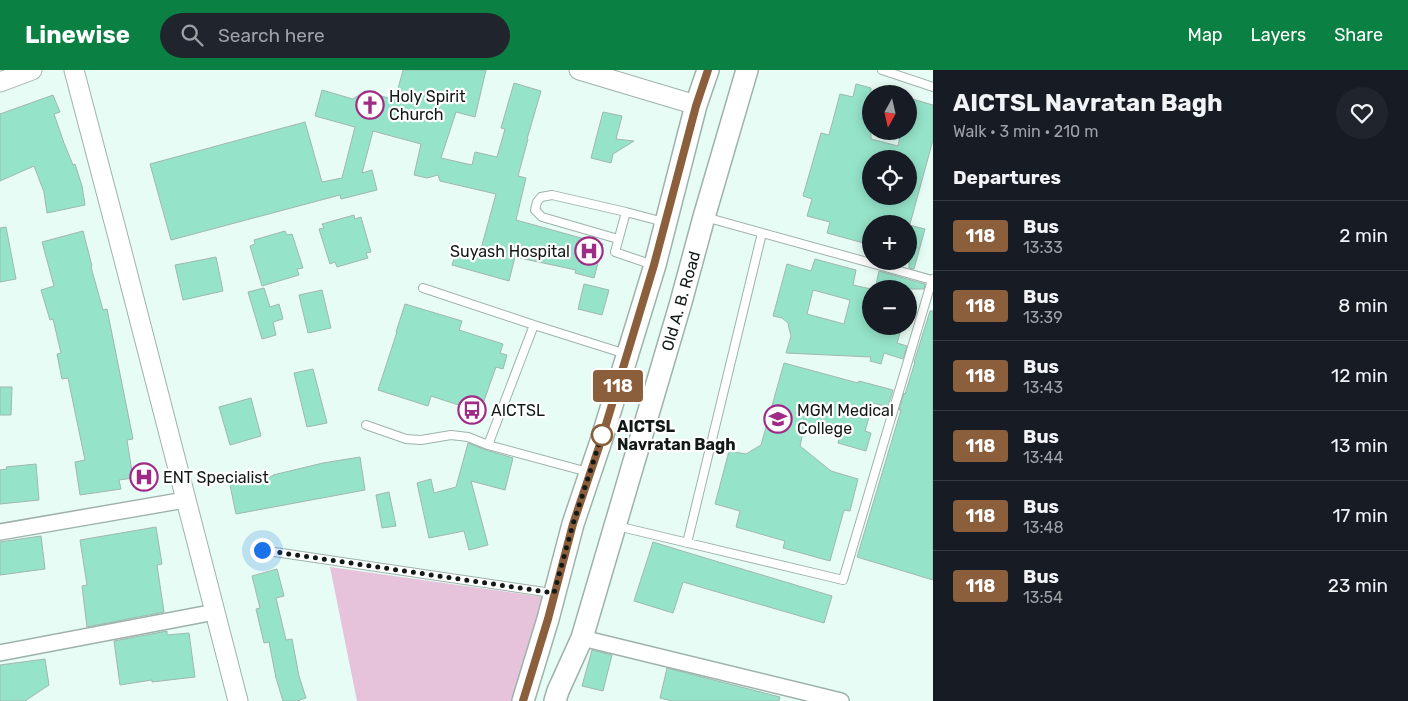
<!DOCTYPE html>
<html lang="en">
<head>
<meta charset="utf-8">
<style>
	body { margin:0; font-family:Rubik,sans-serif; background:#20242c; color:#f1f3f6; height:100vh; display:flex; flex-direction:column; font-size:19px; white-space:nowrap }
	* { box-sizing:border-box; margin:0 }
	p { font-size:16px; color:#9ea1a6 }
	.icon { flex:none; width:28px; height:28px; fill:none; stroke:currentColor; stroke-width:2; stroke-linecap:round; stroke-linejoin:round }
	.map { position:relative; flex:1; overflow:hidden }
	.details { display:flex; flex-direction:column; background:#171b24; width:475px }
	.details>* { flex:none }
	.badge { padding:0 10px; border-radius:4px; font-size:18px; line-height:32px }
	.needle { width:32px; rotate:188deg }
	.controls { position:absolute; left:862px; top:15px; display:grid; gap:10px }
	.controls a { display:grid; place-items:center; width:55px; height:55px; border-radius:50%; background:#171b24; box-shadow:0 2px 12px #0003; font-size:25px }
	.you { position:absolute; width:25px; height:25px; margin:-12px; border:4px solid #fff; border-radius:50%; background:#1a73e8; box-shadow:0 0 0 8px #1a73e833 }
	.map>.badge { position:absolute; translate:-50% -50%; box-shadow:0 0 0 2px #fff }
	h2 { padding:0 20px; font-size:19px; line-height:45px }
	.round { display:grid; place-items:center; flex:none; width:52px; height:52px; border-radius:26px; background:#20242c }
	.headline { display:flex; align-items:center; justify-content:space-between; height:85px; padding:0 20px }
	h1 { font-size:24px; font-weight:700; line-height:38px }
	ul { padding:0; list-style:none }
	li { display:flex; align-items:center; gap:15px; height:70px; padding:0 20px; border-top:1px solid #363941 }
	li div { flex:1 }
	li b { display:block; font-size:19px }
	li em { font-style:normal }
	li .badge { min-width:55px; font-weight:700; text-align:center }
	header { display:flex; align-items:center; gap:30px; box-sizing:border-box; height:70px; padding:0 25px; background:#0b8043; color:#fff }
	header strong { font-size:24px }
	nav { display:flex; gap:28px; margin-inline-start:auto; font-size:18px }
	.search { width:350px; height:45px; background:#20242c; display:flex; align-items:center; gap:12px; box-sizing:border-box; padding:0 18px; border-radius:28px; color:#9ea1a6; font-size:19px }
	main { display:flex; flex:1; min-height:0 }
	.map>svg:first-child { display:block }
</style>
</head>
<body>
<header>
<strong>Linewise</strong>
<div class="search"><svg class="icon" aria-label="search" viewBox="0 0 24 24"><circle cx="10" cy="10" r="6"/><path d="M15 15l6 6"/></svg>Search here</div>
<nav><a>Map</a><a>Layers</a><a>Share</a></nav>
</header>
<main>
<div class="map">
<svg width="933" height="631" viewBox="0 0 933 631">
	<rect width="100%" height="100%" fill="#e6fcf4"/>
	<path fill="#e7c2db" d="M 330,497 L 543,527 L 511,631 L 357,631 Z"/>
	<path fill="#95e3c9" stroke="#a2b7af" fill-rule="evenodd" d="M 403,0 L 486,0 L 475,47 L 456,42 L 441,88 L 472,95 L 475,82 L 497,87 L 505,59 L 501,58 L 514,13 L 541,21 L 527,69 L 528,69 L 518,106 L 526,108 L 516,150 L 603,174 L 594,208 L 575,203 L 576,200 L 515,187 L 509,211 L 452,195 L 457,180 L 479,186 L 496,124 L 440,111 L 438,105 L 427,108 L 414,105 L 421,74 L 373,61 L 362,103 L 372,100 L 377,120 L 341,129 L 340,125 L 171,170 L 150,94 L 305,52 L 322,112 L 342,108 L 355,57 L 315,46 L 322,20 L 353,29 L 365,21 L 395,30 Z
		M 856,14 L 871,18 L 871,69 L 898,76 L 901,61 L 909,61 L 909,28 L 933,35 L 933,70 L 910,154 L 871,154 L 871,175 L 827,163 L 830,152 L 807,146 L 812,129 L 803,126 L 821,63 L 829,65 L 840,24 L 853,27 ZM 871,89 L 909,89 L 909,126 L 871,126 Z
		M 53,25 L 60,42 L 54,44 L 64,73 L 73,95 L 75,94 L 82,116 L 85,135 L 47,143 L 44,122 L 34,96 L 0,111 L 0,44 Z
		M 603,42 L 622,46 L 616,69 L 634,71 L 613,84 L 611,93 L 591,88 Z
		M 354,145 L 355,149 L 361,147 L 371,182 L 366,183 L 368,188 L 337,197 L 335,192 L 330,194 L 319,159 L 324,158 L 322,154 Z
		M 909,155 L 925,159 L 914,199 L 909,198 Z
		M 6,157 L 16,209 L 0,212 L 0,158 Z
		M 83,161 L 92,196 L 91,197 L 103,240 L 107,239 L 133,369 L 127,370 L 133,408 L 119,410 L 121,419 L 80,425 L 75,392 L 85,390 L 68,308 L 62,309 L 57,284 L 61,283 L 53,249 L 50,250 L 41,220 L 54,216 L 42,172 Z
		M 285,161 L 287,165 L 292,164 L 303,198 L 297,199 L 299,205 L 262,216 L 250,176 L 255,174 L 254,170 Z
		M 216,187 L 223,221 L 183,230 L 175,195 Z
		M 815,189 L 856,200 L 853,215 L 871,219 L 871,256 L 902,256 L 897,273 L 907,276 L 903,289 L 884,283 L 881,294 L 870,291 L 871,287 L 786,283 L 791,266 L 789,258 L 788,253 L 782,248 L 773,246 L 787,194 L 811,201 ZM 813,220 L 850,230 L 844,254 L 807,244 Z
		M 879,201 L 925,214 L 924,219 L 875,219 Z
		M 584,214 L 609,220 L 602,245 L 578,239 Z
		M 264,218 L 270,237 L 279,234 L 283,249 L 273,252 L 276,265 L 262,269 L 248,222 Z
		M 322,220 L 331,258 L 308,263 L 299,225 Z
		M 405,234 L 462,251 L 459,260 L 503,274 L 500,283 L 507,285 L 503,299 L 496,297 L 480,342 L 431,326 L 428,336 L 378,320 L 397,262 L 396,262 Z
		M 930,241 L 933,241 L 933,510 L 857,487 L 901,340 L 899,340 L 904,323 L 905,324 L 915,292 L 914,292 Z
		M 784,293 L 858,313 L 859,311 L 893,320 L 888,337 L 873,333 L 865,361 L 871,363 L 866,381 L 838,373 L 842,358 L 817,351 L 814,361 L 804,358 L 800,376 L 831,401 L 858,409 L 850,441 L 844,440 L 830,491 L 783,478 L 785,471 L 736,457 L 740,441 L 715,434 L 729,381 L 746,384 L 761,375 Z
		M 313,299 L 327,353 L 307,357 L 294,303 Z
		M 0,317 L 12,317 L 11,345 L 0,345 Z
		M 251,328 L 261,366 L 230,375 L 219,337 Z
		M 468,373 L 486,380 L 513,388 L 505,420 L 471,411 L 488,475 L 469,480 L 464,461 L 429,468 L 417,413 L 431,409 L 434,423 L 456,417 Z
		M 360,387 L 365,420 L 236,444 L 230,415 L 273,406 L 273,405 L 323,393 Z
		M 36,394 L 39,430 L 0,434 L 0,400 L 7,399 L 6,397 Z
		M 389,422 L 396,456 L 382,458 L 376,425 Z
		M 156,457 L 162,494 L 157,495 L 164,542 L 87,557 L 82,516 L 87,515 L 80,470 Z
		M 41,466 L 45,499 L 0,505 L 0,472 Z
		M 653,472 L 692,484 L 832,526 L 824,553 L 683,512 L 673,543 L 634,531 Z
		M 277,499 L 284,526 L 276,528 L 286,570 L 292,569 L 299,606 L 306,628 L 297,631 L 283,631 L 276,608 L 269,572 L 264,573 L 256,539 L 260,538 L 252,506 Z
		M 167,561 L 167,565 L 189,563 L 195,607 L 152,612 L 152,610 L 120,615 L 114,571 Z
		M 592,580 L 612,585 L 603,621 L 582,616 Z
		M 45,589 L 49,615 L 25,631 L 0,631 L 0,595 Z
		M 667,598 L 780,627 L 779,631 L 672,631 L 660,628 Z"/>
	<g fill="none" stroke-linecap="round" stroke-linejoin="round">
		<g stroke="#9eb2ab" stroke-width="10">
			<path id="service" d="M 882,0 L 933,17
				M 705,147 L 932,210
				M 618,169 L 542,147 L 535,140 L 537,132 L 541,127 L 552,125 L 626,142
				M 653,195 L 615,182 L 626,142 L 664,152
				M 423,218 L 534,255
				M 366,355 L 406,369 L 421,370 L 451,365 L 468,367 L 488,375
				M 588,402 L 488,375 L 534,255 L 626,284
				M 617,456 L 843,510 L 932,210 L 933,209
				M 687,473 L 762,163
				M 261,480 L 552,523"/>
		</g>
		<g stroke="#9eb2ab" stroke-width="18">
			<path id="minor" d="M 0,462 L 185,430
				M 582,568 L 841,631
				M 0,583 L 215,542"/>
		</g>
		<g stroke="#9eb2ab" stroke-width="21">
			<path id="tertiary" d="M 74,0 L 122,182 L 238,631
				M 579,0 L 696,35
				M 0,12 L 32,0"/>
		</g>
		<g stroke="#9eb2ab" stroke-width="24">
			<path id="secondary" d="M 523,631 L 548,549 L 573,454 L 601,371 L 655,195 L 696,35 L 708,0
				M 555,631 L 558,621 L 582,568 L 681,232 L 704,147 L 747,0"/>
		</g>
		<use href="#service" stroke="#fff" stroke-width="8"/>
		<use href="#minor" stroke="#fff" stroke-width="15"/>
		<use href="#tertiary" stroke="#fff" stroke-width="19"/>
		<use href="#secondary" stroke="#fff" stroke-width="21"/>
	</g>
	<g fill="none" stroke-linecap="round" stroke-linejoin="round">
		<g stroke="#fff" stroke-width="11">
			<path id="line" d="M 523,631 L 548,549 L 573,454 L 601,371 L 654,195 L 696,36 L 708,0"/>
		</g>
		<use href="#line" stroke="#8b5e3c" stroke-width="8"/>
		<path stroke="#121a17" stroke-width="5" stroke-dasharray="0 9" d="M 262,480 L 554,523 L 573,454 L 602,365"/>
	</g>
	<defs>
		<g id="church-ring" transform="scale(1.4375)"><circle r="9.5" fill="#fff" stroke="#9f2b86" stroke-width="1.5"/><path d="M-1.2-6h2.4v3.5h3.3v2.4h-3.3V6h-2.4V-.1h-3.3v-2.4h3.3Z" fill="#9f2b86"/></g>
		<g id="hospital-ring" transform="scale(1.4375)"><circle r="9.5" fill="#fff" stroke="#9f2b86" stroke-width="1.5"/><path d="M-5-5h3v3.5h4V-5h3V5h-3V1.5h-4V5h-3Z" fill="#9f2b86"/></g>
		<g id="bus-ring" transform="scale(1.4375)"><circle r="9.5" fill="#fff" stroke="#9f2b86" stroke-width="1.5"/><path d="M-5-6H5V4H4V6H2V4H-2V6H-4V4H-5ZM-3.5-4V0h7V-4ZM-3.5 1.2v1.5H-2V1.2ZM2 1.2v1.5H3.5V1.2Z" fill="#9f2b86"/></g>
		<g id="university-ring" transform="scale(1.4375)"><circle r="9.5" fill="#fff" stroke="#9f2b86" stroke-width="1.5"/><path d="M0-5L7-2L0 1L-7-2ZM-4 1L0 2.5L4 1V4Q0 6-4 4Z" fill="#9f2b86"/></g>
	</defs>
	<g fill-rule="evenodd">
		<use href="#church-ring" x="370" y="35"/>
		<use href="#hospital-ring" x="589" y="181"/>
		<use href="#bus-ring" x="472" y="340"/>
		<use href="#university-ring" x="778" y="349"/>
		<use href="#hospital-ring" x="144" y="407"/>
	</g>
	<circle fill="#fff" stroke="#8b5e3c" stroke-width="2.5" cx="602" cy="365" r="10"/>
	<g text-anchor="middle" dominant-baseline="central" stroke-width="4.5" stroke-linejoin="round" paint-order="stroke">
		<g font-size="16" fill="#121a17" stroke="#fff" text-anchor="start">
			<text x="389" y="26">Holy Spirit<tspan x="389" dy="18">Church</tspan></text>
			<text x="570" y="181" text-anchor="end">Suyash Hospital</text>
			<text x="491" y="340">AICTSL</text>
			<text x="797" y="340">MGM Medical<tspan x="797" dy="18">College</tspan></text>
			<text x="163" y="407">ENT Specialist</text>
		</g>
		<g font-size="16" fill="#121a17" stroke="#fff">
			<text transform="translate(681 231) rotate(-74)">Old A. B. Road</text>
		</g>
		<g font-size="16" font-weight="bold" fill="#121a17" stroke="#fff" text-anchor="start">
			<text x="617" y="356">AICTSL<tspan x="617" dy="18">Navratan Bagh</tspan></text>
		</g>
	</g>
</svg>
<div class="controls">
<a><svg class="needle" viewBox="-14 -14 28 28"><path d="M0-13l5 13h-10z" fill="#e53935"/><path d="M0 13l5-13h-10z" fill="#9ea1a6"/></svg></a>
<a><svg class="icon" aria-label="locate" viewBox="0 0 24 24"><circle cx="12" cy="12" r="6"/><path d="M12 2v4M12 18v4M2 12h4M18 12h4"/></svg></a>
<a>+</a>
<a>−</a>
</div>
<div class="you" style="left:262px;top:480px"></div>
<b class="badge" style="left:618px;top:316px;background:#8b5e3c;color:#fff">118</b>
</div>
<section class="details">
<div class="headline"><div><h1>AICTSL Navratan Bagh</h1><p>Walk · 3 min · 210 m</p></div><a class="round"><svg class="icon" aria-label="heart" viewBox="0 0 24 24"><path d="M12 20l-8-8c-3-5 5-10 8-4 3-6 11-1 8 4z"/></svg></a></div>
<h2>Departures</h2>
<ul>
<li><span class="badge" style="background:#8b5e3c;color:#fff">118</span><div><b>Bus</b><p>13:33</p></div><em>2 min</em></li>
<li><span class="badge" style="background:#8b5e3c;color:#fff">118</span><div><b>Bus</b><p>13:39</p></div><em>8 min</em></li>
<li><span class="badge" style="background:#8b5e3c;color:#fff">118</span><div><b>Bus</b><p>13:43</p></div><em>12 min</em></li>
<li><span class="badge" style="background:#8b5e3c;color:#fff">118</span><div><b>Bus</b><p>13:44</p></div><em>13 min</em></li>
<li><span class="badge" style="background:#8b5e3c;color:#fff">118</span><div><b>Bus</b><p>13:48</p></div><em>17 min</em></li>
<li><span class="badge" style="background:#8b5e3c;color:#fff">118</span><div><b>Bus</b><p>13:54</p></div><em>23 min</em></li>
</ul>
</section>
</main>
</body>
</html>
